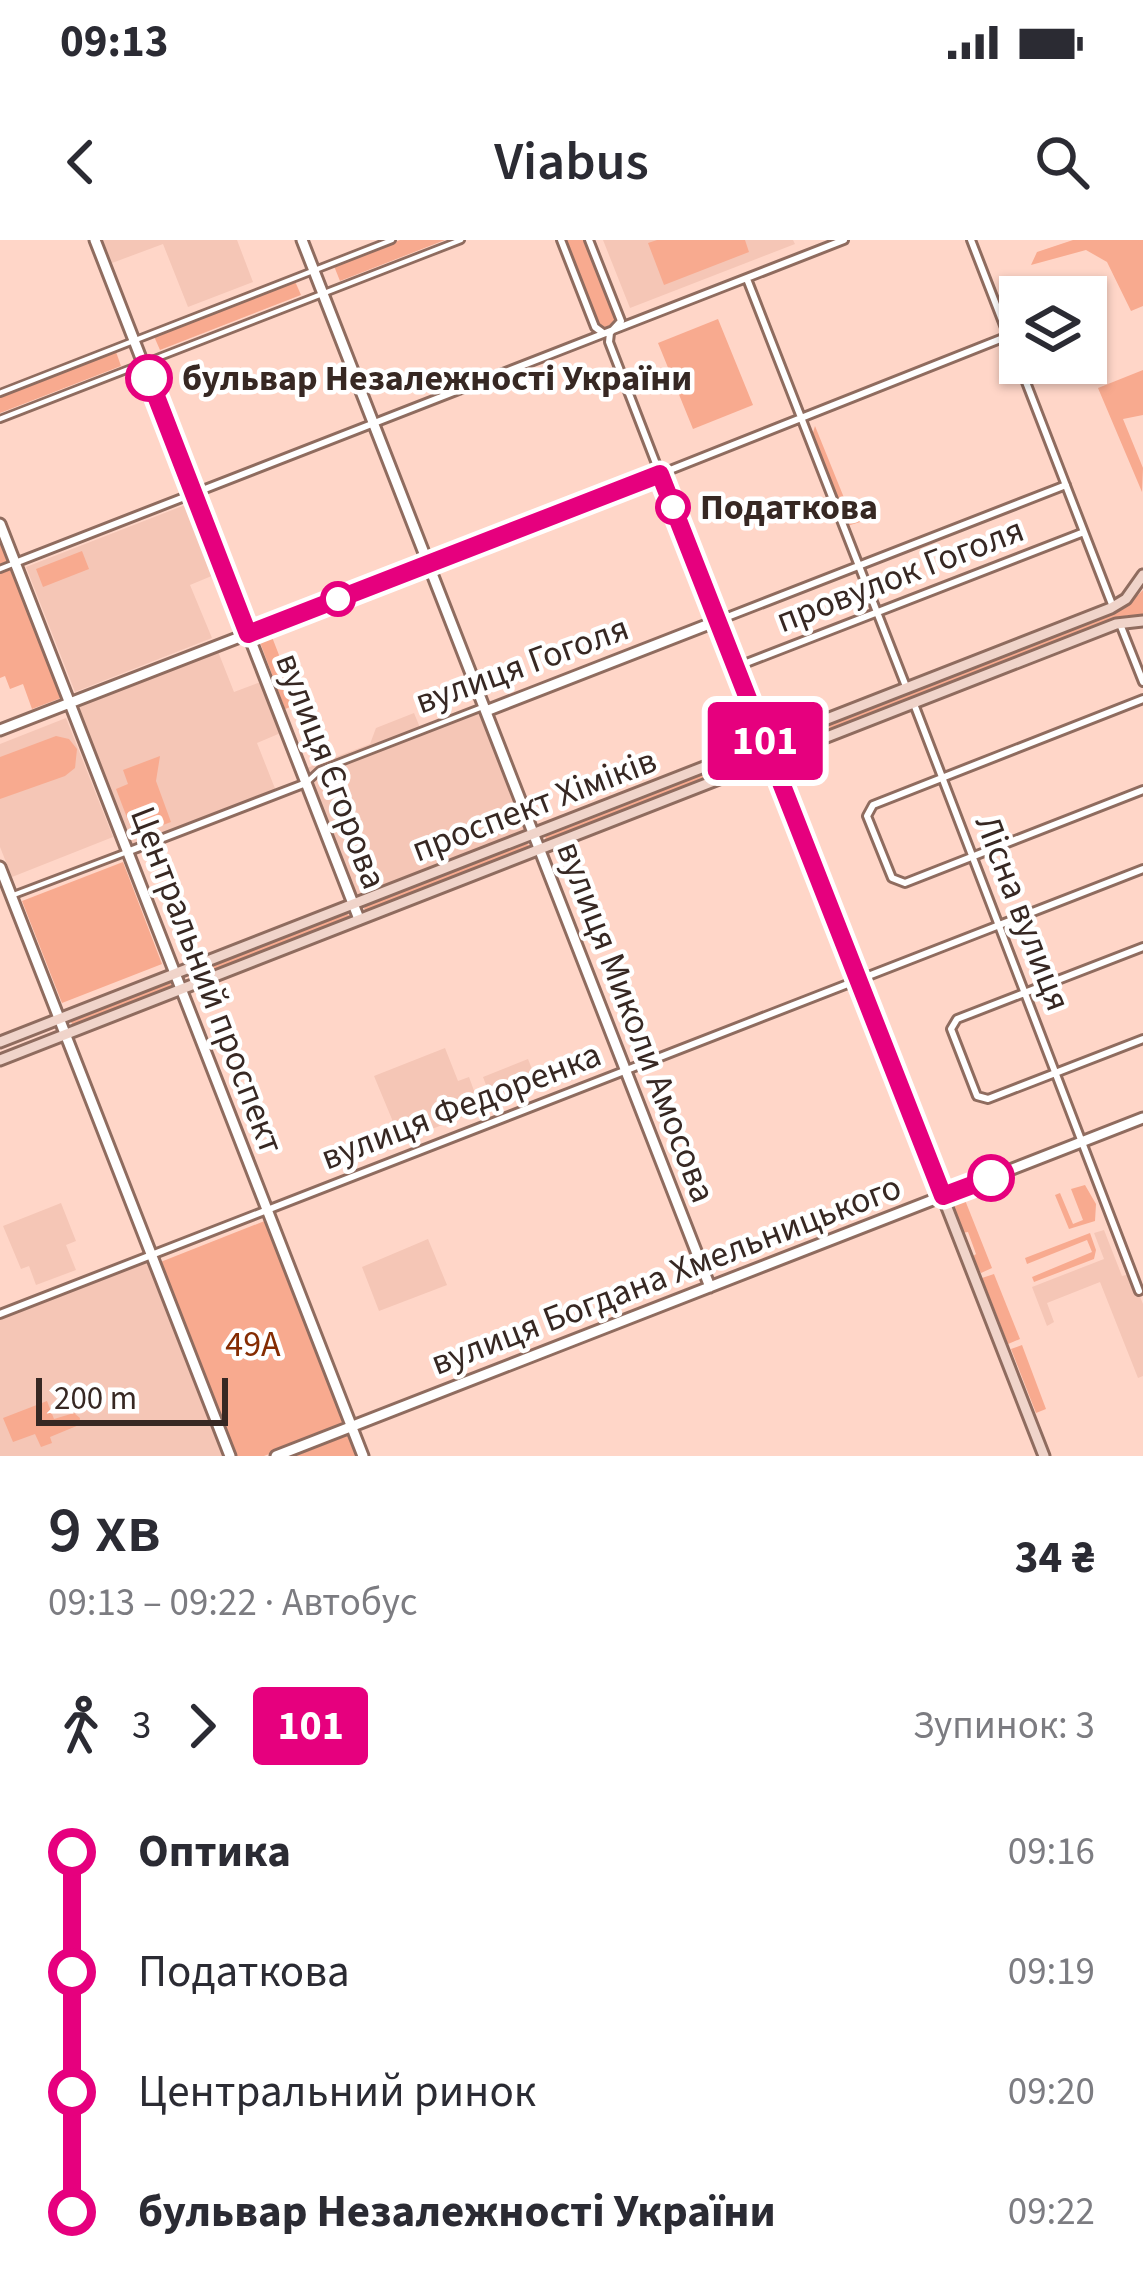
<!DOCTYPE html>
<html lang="uk">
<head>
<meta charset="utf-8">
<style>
	body { margin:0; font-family:"Source Sans 3",sans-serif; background:#f2f2f3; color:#2b2b33; height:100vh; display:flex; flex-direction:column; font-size:45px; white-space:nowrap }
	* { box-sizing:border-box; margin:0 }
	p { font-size:39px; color:#7c7c81 }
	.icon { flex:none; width:66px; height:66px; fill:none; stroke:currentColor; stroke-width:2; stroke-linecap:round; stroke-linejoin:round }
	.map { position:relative; height:1216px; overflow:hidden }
	.sheet { display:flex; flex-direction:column; background:#fff; flex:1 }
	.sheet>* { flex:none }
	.badge { padding:0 24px; border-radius:9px; font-size:42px; line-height:78px }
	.buttons { position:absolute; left:999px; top:36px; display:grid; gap:24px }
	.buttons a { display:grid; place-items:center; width:108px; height:108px; border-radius:0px; background:#fff; box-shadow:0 3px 9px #0004; font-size:60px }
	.scale { position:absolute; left:36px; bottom:30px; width:192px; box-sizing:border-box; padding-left:12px; border:6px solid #372823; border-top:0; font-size:33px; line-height:42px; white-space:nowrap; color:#372823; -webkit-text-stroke:9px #fff; paint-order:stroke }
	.map>.badge { position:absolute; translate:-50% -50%; box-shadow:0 0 0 6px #fff }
	.legs { display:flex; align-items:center; gap:18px; height:132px; padding:0 48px; font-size:39px }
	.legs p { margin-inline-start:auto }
	.head { display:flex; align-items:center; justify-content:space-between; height:204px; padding:0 48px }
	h1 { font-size:66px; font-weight:600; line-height:90px }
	ul { padding:0 48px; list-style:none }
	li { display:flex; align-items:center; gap:42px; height:120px; font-size:45px }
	li i { display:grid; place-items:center; width:18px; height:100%; margin:0 15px; background:currentColor }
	li i::after { content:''; width:30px; height:30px; margin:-15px; border:9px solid; border-radius:50%; background:#fff }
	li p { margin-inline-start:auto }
	li:first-child i { background:linear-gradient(#0000 50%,currentColor 0) }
	li:last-child i { background:linear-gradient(currentColor 50%,#0000 0) }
	.status { display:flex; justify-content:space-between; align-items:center; height:84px; padding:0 60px; background:#fff; direction:ltr }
	.status svg { height:33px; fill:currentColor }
	header { display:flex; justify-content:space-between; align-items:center; height:156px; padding:0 48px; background:#fff; font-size:54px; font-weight:600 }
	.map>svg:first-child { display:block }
</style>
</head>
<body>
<div class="status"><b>09:13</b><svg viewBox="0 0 49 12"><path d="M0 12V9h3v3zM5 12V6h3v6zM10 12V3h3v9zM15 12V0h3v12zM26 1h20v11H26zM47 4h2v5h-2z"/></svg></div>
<header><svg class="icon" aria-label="back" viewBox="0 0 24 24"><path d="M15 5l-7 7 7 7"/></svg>Viabus<svg class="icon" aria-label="search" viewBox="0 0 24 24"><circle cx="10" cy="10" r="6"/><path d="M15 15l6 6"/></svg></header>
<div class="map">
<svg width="1143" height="1216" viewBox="0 0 1143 1216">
	<rect width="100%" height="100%" fill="#ffd6c8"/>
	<path fill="#f5c6b6" d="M 103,0 L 237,0 L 253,42 L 188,67 L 163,4 L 112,23 Z
		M 603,0 L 793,0 L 795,4 L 630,68 Z
		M 185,265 L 214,335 L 190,345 L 212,398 L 75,452 L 26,327 Z
		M 217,409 L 234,452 L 263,441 L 283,492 L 257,503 L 276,551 L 129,608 L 74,465 Z
		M 481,468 L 529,592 L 356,659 L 307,528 L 370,504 L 376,488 L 414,473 L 421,490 Z
		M 66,478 L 113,597 L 12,637 L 0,607 L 0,504 Z
		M 445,808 L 458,841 L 469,837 L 481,870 L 401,901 L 374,836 Z
		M 528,819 L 540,849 L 494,866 L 483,837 Z
		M 61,963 L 76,1001 L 66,1005 L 76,1030 L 36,1045 L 29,1026 L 21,1029 L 3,986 Z
		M 1104,990 L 1122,1036 L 1131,1034 L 1143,1064 L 1143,1136 L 1138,1138 L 1100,1042 L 1047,1063 L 1054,1082 L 1047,1086 L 1032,1047 L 1104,1019 L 1094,993 Z
		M 428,999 L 447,1045 L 379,1071 L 362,1027 Z
		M 149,1019 L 227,1216 L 0,1216 L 0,1077 Z"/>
	<path fill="#f8aa8f" d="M 400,0 L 445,0 L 340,41 L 334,26 Z
		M 564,0 L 586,0 L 616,78 L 610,90 L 598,85 Z
		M 657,0 L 745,0 L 749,12 L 664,45 L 648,3 Z
		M 1073,0 L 1143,0 L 1143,66 L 1131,71 L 1107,22 L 1086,10 L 1031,25 L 1037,12 Z
		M 294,39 L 301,55 L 160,110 L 153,94 Z
		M 718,79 L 753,165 L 693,189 L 658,103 Z
		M 115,109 L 121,126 L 0,173 L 0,154 Z
		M 1143,130 L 1143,175 L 1123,179 L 1143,228 L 1142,252 L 1098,148 Z
		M 815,186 L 853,280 L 871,273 L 870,279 L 847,286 L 812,196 Z
		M 0,301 L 61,458 L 32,469 L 23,444 L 10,449 L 5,436 L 0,438 Z
		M 82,311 L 89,329 L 43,347 L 36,329 Z
		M 1143,350 L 1143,375 L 1128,375 L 780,511 L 775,509 L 778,505 L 1125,368 Z
		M 285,387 L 287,391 L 272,397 L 298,464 L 285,469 L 258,397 Z
		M 56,496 L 69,499 L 77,509 L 75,528 L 65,536 L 0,559 L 0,517 Z
		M 758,513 L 763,517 L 550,601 L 545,599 L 547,594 Z
		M 160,516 L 156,541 L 171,582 L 139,594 L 131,588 L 116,549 L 128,544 L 123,530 Z
		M 525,603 L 529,605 L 528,610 L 369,671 L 364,669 L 366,664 Z
		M 123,622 L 162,724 L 62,763 L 22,661 Z
		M 345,673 L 349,675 L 348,680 L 193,740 L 188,737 L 190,733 Z
		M 170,741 L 172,748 L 73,786 L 70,780 Z
		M 1085,945 L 1096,964 L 1095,981 L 1069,989 L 1055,955 L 1060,953 L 1073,984 L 1083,980 L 1071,949 Z
		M 963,955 L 992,1028 L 981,1033 L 972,1017 L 976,1014 L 968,992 L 962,993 L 950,960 Z
		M 267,980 L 347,1184 L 264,1216 L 234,1216 L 158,1023 Z
		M 1090,993 L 1096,1010 L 1094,1019 L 1034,1042 L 1032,1037 L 1092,1012 L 1087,1000 L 1027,1024 L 1025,1018 Z
		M 994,1034 L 1020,1099 L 1008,1104 L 982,1038 Z
		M 1022,1105 L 1046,1169 L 1036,1173 L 1011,1109 Z
		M 47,1161 L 54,1179 L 74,1173 L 80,1178 L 79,1185 L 50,1197 L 52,1203 L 41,1207 L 35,1194 L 13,1202 L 3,1178 Z
		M 349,1192 L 358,1216 L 288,1216 Z"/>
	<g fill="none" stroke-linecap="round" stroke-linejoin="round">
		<g stroke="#8f6c5f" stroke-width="10">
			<path id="pedestrian" d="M 0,153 L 392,0
				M 0,179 L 461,0
				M 0,329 L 15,323
				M 306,543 L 320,530 L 480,468
				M 11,656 L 127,612"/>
		</g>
		<g stroke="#8f6c5f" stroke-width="12">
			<path id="minor" d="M 561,0 L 595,87 L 603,93
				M 589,0 L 621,81 L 610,93 L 609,102 L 660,234 L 1008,96
				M 971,0 L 1113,367
				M 747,39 L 907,449
				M 15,323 L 844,0
				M 717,381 L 1066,245
				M 1120,384 L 1143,442
				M 736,427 L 1084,292
				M 1143,459 L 873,565 L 867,576 L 892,638 L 905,643 L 1143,550
				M 914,464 L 1139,1051
				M 127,612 L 306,543
				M 1143,707 L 957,779 L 951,789 L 977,856 L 988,859 L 1143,799
				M 0,1074 L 1143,629"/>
		</g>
		<g stroke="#8f6c5f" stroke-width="15">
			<path id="tertiary" d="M 95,0 L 359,679
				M 302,0 L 710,1047
				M 0,284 L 363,1216
				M 486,471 L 717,381
				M 0,490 L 660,234 L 766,504
				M 0,627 L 230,1216
				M 276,1216 L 1143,878"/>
		</g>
		<g stroke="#8f6c5f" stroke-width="15">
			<path id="secondary" d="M 770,514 L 1044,1216
				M 0,802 L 1111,368 L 1126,359 L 1143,335
				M 0,820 L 1116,384 L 1143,381"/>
		</g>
		<use href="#pedestrian" stroke="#fff" stroke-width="4.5"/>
		<use href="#minor" stroke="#fff" stroke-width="6"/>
		<use href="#tertiary" stroke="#fff" stroke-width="9"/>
		<use href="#secondary" stroke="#f0d4ca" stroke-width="9"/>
	</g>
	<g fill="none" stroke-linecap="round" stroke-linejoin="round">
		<g stroke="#fff" stroke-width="27">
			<path id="line-1" d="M 149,138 L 248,394 L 660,234 L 943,956 L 991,938"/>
		</g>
		<use href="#line-1" stroke="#e6007e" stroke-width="18"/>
	</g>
	<g fill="#fff" stroke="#e6007e" stroke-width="6">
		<circle cx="149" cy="138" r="21"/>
		<circle cx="673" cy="267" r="15"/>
		<circle cx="338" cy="359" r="15"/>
		<circle cx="991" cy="938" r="21"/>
	</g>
	<g text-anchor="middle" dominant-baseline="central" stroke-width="9" stroke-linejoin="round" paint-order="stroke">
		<g font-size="36" font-weight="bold" fill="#372823" stroke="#fff" text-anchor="start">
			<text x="182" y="138">бульвар Незалежності України</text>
			<text x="700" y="267">Податкова</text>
		</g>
		<g font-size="36" fill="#372823" stroke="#fff">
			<text transform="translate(900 335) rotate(-21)">провулок Гоголя</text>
			<text transform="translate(522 425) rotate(-20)">вулиця Гоголя</text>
			<text transform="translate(331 531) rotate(69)">вулиця Єгорова</text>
			<text transform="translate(534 565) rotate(-21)">проспект Хіміків</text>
			<text transform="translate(1023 673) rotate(69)">Лісна вулиця</text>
			<text transform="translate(207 740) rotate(69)">Центральний проспект</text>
			<text transform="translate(636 782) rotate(69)">вулиця Миколи Амосова</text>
			<text transform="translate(461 866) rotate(-21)">вулиця Федоренка</text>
			<text transform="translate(666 1035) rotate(-21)">вулиця Богдана Хмельницького</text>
		</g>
		<g font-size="36" fill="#852c02" stroke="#fff">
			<text x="253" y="1104">49А</text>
		</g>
	</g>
</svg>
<div class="buttons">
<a><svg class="icon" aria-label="layers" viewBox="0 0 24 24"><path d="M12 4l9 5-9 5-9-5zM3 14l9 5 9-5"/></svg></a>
</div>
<div class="scale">200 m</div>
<b class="badge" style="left:765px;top:501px;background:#e6007e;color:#fff">101</b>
</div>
<section class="sheet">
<div class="head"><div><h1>9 хв</h1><p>09:13 – 09:22 · Автобус</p></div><b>34 ₴</b></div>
<div class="legs"><svg class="icon" aria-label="walk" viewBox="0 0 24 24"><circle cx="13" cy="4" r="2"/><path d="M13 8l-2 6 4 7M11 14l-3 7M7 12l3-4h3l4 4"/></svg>3<svg class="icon" aria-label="forward" viewBox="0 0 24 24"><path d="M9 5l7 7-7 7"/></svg><b class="badge" style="background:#e6007e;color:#fff">101</b><p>Зупинок: 3</p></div>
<ul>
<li><i style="color:#e6007e"></i><b>Оптика</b><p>09:16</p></li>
<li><i style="color:#e6007e"></i><span>Податкова</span><p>09:19</p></li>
<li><i style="color:#e6007e"></i><span>Центральний ринок</span><p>09:20</p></li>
<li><i style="color:#e6007e"></i><b>бульвар Незалежності України</b><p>09:22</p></li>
</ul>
</section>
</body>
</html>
